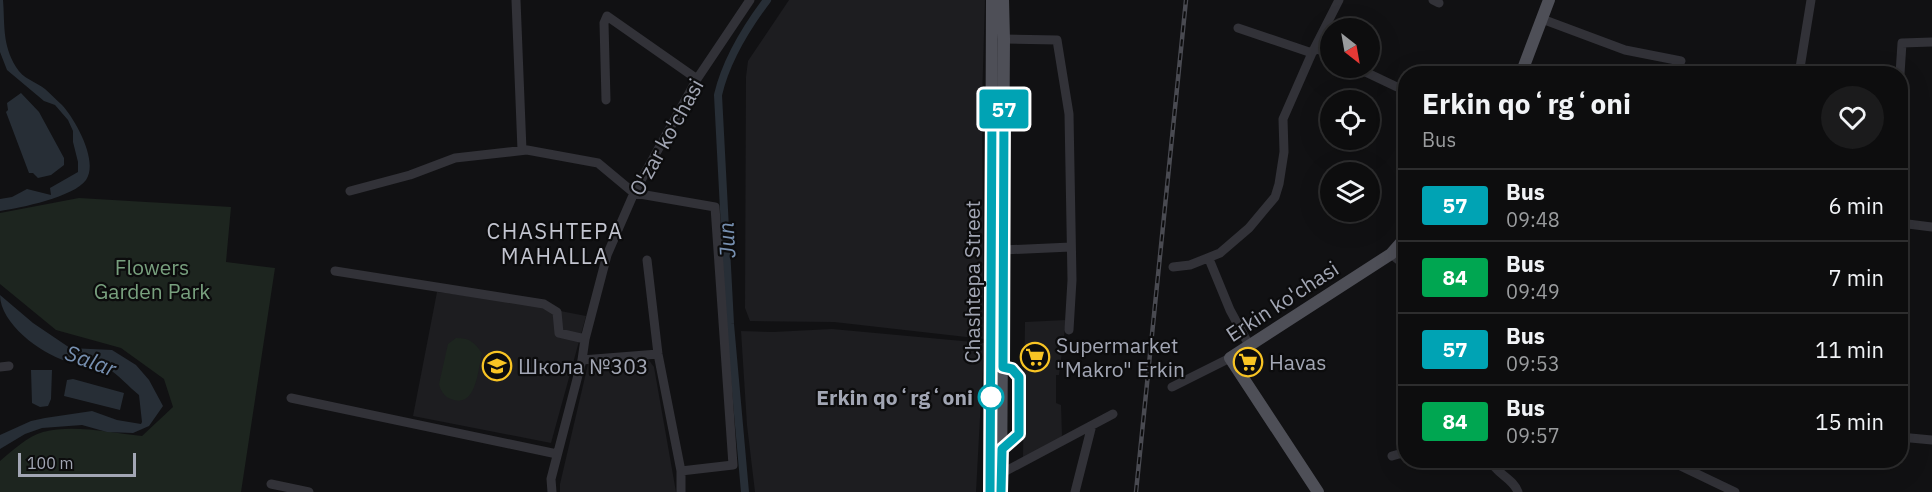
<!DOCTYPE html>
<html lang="en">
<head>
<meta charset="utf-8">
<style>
	body { margin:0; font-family:"IBM Plex Sans",sans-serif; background:#1b1b1c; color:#f1f3f6; height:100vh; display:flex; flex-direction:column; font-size:22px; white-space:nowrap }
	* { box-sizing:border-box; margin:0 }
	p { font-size:20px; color:#9a9c9e }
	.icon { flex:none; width:33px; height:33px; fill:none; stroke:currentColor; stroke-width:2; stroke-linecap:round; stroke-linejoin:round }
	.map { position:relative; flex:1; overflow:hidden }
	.drawer { position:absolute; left:1398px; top:66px; width:510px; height:402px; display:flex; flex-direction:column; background:#0d0d0e; border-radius:24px; box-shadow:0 6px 24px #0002,0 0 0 2px #2d2d2e }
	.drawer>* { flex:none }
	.badge { padding:0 12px; border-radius:4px; font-size:21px; line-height:39px }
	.needle { width:39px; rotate:149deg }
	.buttons { position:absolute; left:1320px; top:18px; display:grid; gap:12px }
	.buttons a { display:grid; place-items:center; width:60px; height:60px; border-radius:50%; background:#0d0d0e; box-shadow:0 6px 24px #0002,0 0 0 2px #2d2d2e; font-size:30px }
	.scale { position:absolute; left:18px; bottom:15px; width:118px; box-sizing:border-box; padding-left:6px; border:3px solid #a2a6b4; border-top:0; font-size:16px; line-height:21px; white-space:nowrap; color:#a2a6b4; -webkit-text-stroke:4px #0c0c0d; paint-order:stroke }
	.map>.badge { position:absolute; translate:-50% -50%; box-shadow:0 0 0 3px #fff }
	.round { display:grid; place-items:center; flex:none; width:63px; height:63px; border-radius:32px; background:#1b1b1c }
	.summary { display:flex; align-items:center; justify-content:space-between; height:102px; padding:0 24px }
	h1 { font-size:28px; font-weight:700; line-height:45px }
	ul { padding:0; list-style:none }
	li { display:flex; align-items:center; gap:18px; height:72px; padding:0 24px; border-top:2px solid #2d2d2e }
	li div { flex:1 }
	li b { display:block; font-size:22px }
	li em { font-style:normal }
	li .badge { min-width:66px; font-weight:700; text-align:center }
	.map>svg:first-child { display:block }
</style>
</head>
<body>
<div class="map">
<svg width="1932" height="492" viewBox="0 0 1932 492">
	<rect width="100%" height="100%" fill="#111113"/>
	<path fill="#1d1d20" d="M 789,0 L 985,0 L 982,101 L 984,339 L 834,322 L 750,321 L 745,308 L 746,77 L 748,61 Z
		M 437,292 L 504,300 L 586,316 L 551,443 L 413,416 Z
		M 1066,320 L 1059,375 L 1056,375 L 1056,403 L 1061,405 L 1062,435 L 1060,440 L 1023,458 L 1025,322 Z
		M 832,329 L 984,343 L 976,492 L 755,492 L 747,425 L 741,331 L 773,332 Z
		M 648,359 L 654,367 L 676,492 L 560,492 L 560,484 L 588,364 Z"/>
	<path fill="#1d251f" d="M 79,198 L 231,207 L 226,262 L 275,268 L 241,492 L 0,492 L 0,461 C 12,451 28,436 43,432 C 74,424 111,433 142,436 L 173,407 L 164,379 L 121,348 L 56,330 L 0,284 L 0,213 Z
		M 456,338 C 470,338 474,342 482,353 C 478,368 477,406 454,400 C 445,398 441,392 439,384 L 448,344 Z"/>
	<path fill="#272e36" d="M 0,0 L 3,0 C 5,25 2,44 16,67 C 23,79 35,81 45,89 C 51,94 56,100 62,105 C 75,119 99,161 86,180 C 74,197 20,208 0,211 L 0,199 L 12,197 L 27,189 L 51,195 L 50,188 L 78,172 L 78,162 L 73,142 L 73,131 L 68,120 L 55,105 L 44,101 L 7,70 L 0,52 Z
		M 21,93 L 39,112 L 64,158 L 64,165 L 51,175 L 38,178 L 33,173 L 29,173 L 6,112 L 8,110 L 7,103 Z
		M 0,295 L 33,323 L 70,348 L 112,350 L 136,365 L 149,380 L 163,406 L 149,426 L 133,433 L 107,432 L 82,425 L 42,428 L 25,434 L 0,449 L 0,435 L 31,421 L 45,418 L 92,411 L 117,420 L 141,424 L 142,422 L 139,395 C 129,387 119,375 107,368 C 93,361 80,365 66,361 C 40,353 0,323 0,295 Z
		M 31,370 L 52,370 L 51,399 L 48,406 L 40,407 L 32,403 Z
		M 73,379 L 124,393 L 120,410 L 64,396 L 67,380 Z"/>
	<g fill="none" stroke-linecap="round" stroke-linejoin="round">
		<path stroke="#272e36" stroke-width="8" d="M 745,492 L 730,324 L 718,95 C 726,60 746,28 767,0"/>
		<path stroke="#323238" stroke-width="9" d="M 516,0 L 522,150
			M 1433,0 L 1439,3
			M 1542,19 L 1625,50 L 1681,61
			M 1238,28 L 1312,53 L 1316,48 L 1330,55
			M 1004,39 L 1057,40 L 1069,114 L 1072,280 L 1069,330
			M 1357,68 L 1397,87
			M 1799,74 L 1811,0
			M 1900,74 L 1902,43 L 1932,42
			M 606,100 L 604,23 L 607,16 L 697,79
			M 350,191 L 410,175 L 455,158 L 527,150 L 598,163 L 634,193 L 715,207 L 733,465 L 681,471
			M 1900,223 L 1932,227
			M 1003,250 L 1071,247
			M 1391,254 L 1406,266
			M 1209,259 L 1230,310 L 1249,345
			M 647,260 L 658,354 L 681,471 L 681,492
			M 1173,267 L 1190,265 L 1220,253 L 1249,228 L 1275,197 L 1279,184 L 1284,152 L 1283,119 L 1312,53 L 1339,0
			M 335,271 L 544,304 L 557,312 L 559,333 L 585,339
			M 582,360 L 658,354
			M 0,367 L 9,366
			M 1172,387 L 1230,358
			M 291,398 L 557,454
			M 1900,437 L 1932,440
			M 1392,456 L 1406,452
			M 1490,460 C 1496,474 1513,478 1518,492
			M 1668,460 L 1735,492
			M 996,473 L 1002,473 L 1113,414
			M 271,484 L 309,492
			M 552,492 L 551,479 L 582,360 L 585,339 L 607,255 L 634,193 L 697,79 L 750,0
			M 1075,492 L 1092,425"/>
		<path stroke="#4e4f57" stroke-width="12" d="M 1521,74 L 1549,0
			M 990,492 L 992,0
			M 1001,492 L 1004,39 L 1003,0
			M 1318,492 L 1230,358 L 1391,254 L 1406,237"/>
		<g stroke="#494a51" stroke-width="4.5">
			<path id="rail" d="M 1136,492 L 1186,0"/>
		</g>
		<use href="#rail" stroke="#0c0c0d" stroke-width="2" stroke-dasharray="7" stroke-linecap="butt"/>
	</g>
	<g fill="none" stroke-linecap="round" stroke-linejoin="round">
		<g stroke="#fff" stroke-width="14">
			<path id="line" d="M 990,492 L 992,106 L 1004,106 L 1003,367 L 1012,369 L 1019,377 L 1019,434 L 1002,449 L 1001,492"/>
		</g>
		<use href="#line" stroke="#00a3b4" stroke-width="9"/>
	</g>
	<defs>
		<g id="supermarket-ring" transform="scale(1.5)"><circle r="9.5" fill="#0c0c0d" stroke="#f8c424" stroke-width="1.5"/><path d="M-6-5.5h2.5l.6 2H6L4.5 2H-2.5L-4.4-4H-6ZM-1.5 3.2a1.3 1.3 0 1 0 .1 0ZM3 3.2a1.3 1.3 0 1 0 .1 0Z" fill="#f8c424"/></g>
		<g id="school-ring" transform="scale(1.5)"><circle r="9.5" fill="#0c0c0d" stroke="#f8c424" stroke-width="1.5"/><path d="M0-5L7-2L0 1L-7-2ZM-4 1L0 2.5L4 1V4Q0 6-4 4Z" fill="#f8c424"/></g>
	</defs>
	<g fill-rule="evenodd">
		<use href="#supermarket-ring" x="1035" y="357"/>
		<use href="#supermarket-ring" x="1248" y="362"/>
		<use href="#school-ring" x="497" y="366"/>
	</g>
	<circle fill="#fff" stroke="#00a3b4" stroke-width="3" cx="991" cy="397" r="12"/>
	<g text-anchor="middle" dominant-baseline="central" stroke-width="4.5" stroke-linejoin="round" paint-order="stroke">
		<g font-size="21" fill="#a2a6b4" stroke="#0c0c0d">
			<text transform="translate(666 137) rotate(-61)">O'zar ko'chasi</text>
			<text transform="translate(972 282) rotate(-90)">Chashtepa Street</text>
			<text transform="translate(1282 301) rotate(-33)">Erkin ko'chasi</text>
		</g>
		<g font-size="21" fill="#78a07e" stroke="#0c0c0d">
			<text x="152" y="267">Flowers<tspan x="152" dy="24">Garden Park</tspan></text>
		</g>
		<g font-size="21" fill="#a2a6b4" stroke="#0c0c0d" text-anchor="start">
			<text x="1056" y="345">Supermarket<tspan x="1056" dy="24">"Makro" Erkin</tspan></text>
			<text x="1269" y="362">Havas</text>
			<text x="518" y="366">Школа №303</text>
		</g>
		<g font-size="21" font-weight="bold" fill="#a2a6b4" stroke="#0c0c0d" text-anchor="end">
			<text x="973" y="397">Erkin qoʻrgʻoni</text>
		</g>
		<g font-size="22" letter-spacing="1.5" fill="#c3c5d0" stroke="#0c0c0d">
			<text x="555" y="230">CHASHTEPA<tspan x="555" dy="25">MAHALLA</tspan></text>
		</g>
		<g font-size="22" font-style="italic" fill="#7790b1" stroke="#0c0c0d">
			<text transform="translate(726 240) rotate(-93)">Jun</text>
			<text transform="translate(91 360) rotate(20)">Salar</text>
		</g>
	</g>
</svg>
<div class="buttons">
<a><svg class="needle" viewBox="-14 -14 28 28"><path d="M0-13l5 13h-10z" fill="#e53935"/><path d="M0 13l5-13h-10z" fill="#9a9c9e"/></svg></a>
<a><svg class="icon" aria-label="locate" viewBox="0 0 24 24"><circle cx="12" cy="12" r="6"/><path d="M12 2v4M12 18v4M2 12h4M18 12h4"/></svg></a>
<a><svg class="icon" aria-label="layers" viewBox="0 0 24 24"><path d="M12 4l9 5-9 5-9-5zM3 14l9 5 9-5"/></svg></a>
</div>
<div class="scale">100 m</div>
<b class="badge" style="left:1004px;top:109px;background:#00a3b4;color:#fff">57</b>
<section class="drawer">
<div class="summary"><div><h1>Erkin qoʻrgʻoni</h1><p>Bus</p></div><a class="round"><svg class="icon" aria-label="heart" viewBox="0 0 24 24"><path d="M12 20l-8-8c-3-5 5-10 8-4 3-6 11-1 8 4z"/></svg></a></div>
<ul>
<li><span class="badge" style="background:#00a3b4;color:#fff">57</span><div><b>Bus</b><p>09:48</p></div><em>6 min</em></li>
<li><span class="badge" style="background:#00a651;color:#fff">84</span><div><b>Bus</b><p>09:49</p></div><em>7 min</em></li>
<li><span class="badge" style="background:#00a3b4;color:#fff">57</span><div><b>Bus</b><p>09:53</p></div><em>11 min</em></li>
<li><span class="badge" style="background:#00a651;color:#fff">84</span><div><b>Bus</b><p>09:57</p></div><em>15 min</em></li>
</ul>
</section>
</div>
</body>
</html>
